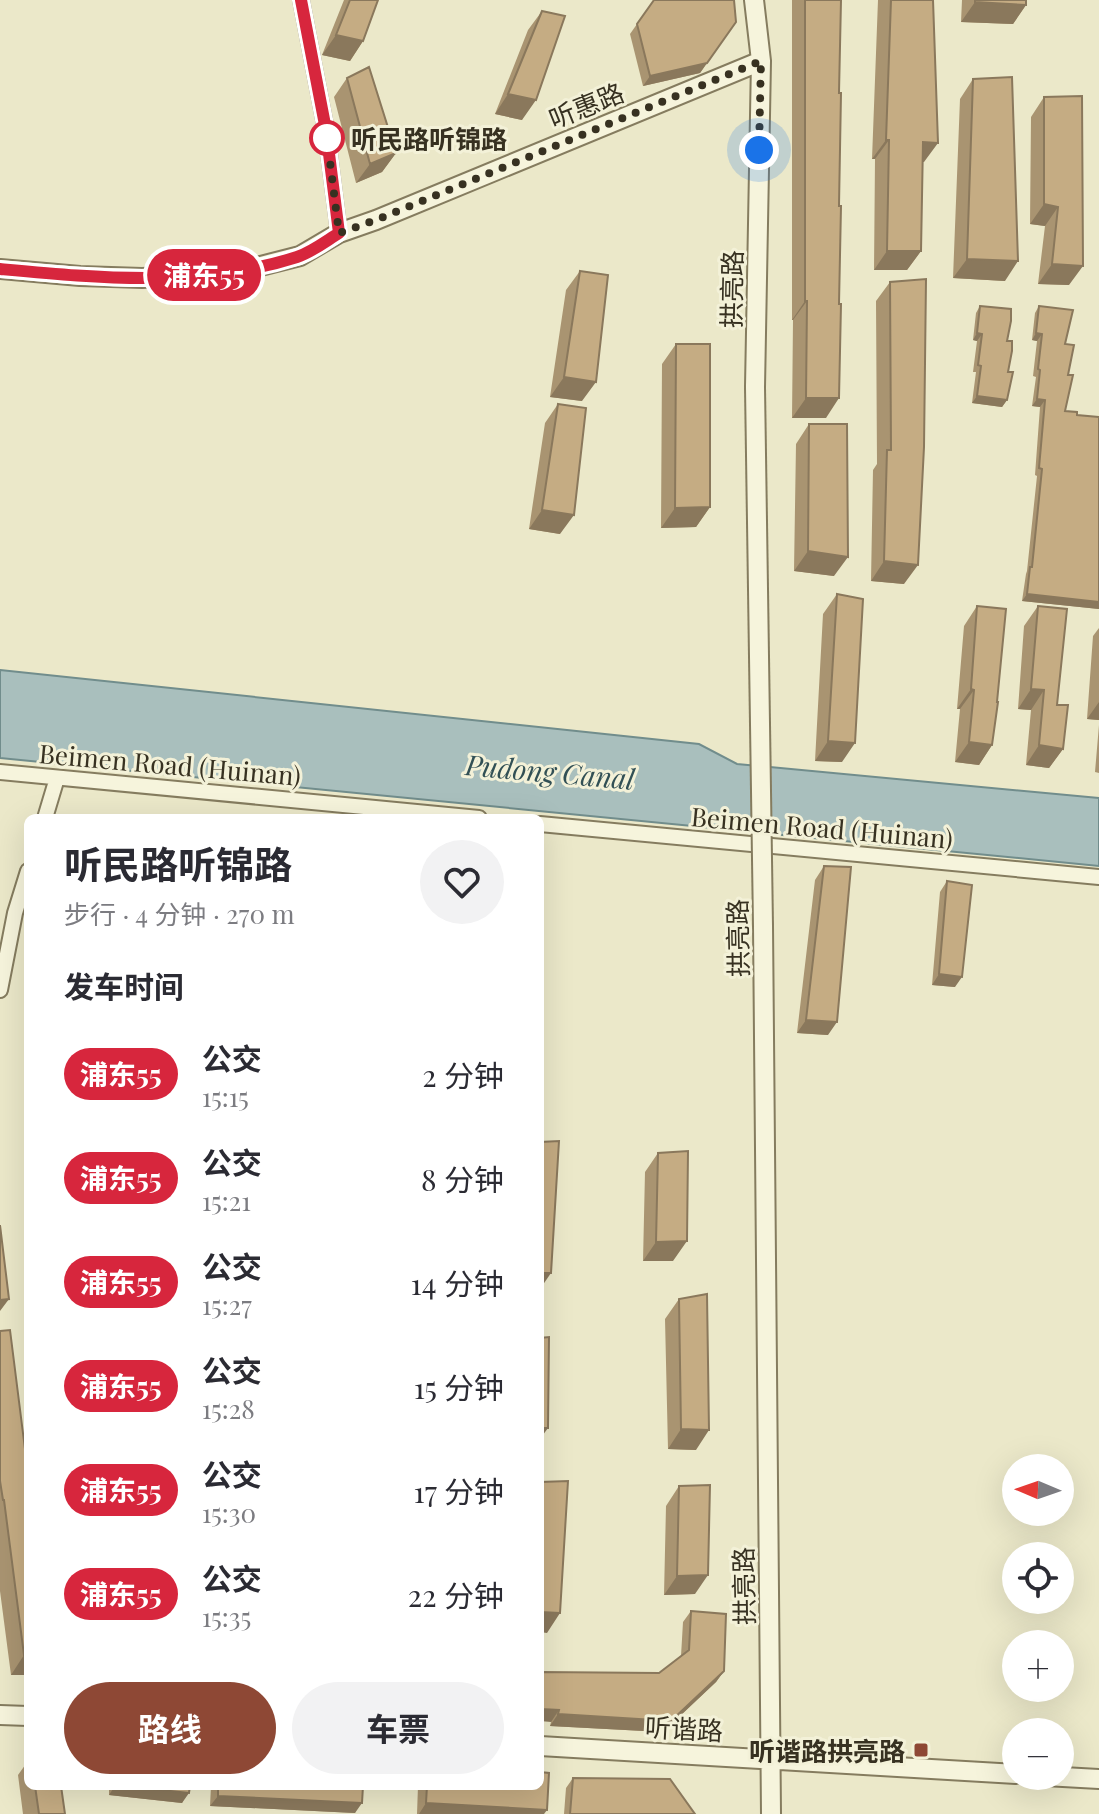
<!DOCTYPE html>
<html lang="zh">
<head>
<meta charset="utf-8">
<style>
	body { margin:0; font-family:"Playfair Display","Noto Sans SC",serif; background:#f2f2f3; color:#2b2b33; height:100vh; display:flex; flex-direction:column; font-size:30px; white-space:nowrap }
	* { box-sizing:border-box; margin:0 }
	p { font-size:26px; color:#7c7c81 }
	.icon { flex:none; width:44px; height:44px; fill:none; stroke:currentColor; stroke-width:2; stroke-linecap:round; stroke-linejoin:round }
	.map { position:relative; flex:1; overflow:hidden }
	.panel { position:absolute; left:24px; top:814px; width:520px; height:976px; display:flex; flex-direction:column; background:#fff; border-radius:12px; box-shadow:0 8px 32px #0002 }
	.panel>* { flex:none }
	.badge { padding:0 16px; border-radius:26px; font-size:28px; line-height:52px }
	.needle { width:52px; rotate:272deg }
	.controls { position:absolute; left:1002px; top:1454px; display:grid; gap:16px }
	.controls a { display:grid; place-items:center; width:72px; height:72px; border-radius:50%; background:#fff; box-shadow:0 8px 32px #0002; font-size:40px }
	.you { position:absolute; width:40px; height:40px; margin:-20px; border:6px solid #fff; border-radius:50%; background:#1a73e8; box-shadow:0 0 0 12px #1a73e833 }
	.map>.badge { position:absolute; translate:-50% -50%; box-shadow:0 0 0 4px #fff }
	h2 { padding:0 40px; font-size:30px; line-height:72px }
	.round { display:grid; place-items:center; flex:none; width:84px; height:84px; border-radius:42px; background:#f2f2f3 }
	.overview { display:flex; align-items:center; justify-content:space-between; height:136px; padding:0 40px }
	h1 { font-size:38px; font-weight:700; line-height:60px }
	.button { display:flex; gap:16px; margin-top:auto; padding:16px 40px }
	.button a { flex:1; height:92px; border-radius:48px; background:#8e4835; color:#fff; font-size:32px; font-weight:700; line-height:92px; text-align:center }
	.button a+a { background:#f2f2f3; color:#2b2b33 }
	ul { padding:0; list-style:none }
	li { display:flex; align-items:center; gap:24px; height:104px; padding:0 40px }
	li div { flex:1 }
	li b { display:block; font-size:30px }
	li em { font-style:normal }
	li .badge { min-width:88px; font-weight:700; text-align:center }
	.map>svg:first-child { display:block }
</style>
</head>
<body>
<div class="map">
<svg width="1099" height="1814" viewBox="0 0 1099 1814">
	<rect width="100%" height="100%" fill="#ebe8c9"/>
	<path fill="#a9bfbd" stroke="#718d8c" stroke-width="2" d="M 0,670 L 699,744 L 737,764 L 1099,798 L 1099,866 L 0,758 Z"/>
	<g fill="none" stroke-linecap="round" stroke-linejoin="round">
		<g stroke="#857c5f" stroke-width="18">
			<path id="minor" d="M 301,0 L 326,130 L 339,233
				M 0,772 L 479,818
				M 45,818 L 57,778
				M 540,824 L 1099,877
				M 0,990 L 15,913 L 28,871"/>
		</g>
		<g stroke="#857c5f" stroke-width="22">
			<path id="tertiary" d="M 754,0 L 761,61 L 755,387
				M 0,269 L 80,276 L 142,278 L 233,273 L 300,256 L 339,233 L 376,220 L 761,61
				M 763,926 L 771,1814
				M 0,1715 L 28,1716
				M 540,1746 L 1016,1774
				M 1045,1776 L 1099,1779"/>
		</g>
		<use href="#minor" stroke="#f6f4dc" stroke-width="14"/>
		<use href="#tertiary" stroke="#f6f4dc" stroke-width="18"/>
		<g stroke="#857c5f" stroke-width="22" stroke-linecap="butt">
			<path id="tertiary-bridge" d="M 755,387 L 763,926"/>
		</g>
		<use href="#tertiary-bridge" stroke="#f6f4dc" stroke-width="18"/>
	</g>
	<path fill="#a99471" d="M 344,0 L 378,0 L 363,41 L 350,61 L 322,55 Z
		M 654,0 L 736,22 L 700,73 L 643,86 L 630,34 Z
		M 792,0 L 841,0 L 839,93 L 839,304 L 826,418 L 792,418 L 793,320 L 792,320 Z
		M 878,0 L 933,0 L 924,162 L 923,162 L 921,251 L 907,270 L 874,270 L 875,159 L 872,159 Z
		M 962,0 L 1026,0 L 1026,5 L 1013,24 L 961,22 Z
		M 542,11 L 522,120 L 495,114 L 528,30 Z
		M 347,78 L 396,153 L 382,172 L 356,183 L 334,97 Z
		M 973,79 L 1005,281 L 953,278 L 960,99 Z
		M 1044,97 L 1069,285 L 1038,284 L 1045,226 L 1030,224 L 1031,117 Z
		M 580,271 L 582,401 L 550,397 L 566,290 Z
		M 890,282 L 904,584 L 871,581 L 873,470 L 877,464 L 876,301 Z
		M 980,306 L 1007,341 L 1007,400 L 1002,407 L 972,403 L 976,372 L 973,372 L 977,341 L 973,340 L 976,313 Z
		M 1039,306 L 1065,344 L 1068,375 L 1065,411 L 1077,415 L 1099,417 L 1099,609 L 1022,601 L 1026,574 L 1027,571 L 1037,476 L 1035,475 L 1040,407 L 1032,406 L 1036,377 L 1033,376 L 1037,341 L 1032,340 L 1035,313 Z
		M 676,344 L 710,507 L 696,527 L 661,528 L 662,364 Z
		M 558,404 L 560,534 L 529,529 L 545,423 Z
		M 809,424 L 834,576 L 794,571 L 796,444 Z
		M 837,594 L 842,762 L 815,761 L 823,614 Z
		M 977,606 L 992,745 L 979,765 L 955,762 L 960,709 L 957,709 L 964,626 Z
		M 1038,606 L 1057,705 L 1063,749 L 1049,768 L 1026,765 L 1031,710 L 1018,709 L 1024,626 Z
		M 1099,628 L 1099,720 L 1087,719 L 1093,636 Z
		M 1099,725 L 1099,773 L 1095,772 Z
		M 824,866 L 828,1035 L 797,1033 L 815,880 Z
		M 947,881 L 955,987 L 932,985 L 940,892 Z
		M 658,1153 L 673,1261 L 643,1261 L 645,1172 Z
		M 679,1299 L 696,1450 L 668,1449 L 665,1319 Z
		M 0,1331 L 28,1473 L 28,1675 L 11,1675 L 0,1591 Z
		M 679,1486 L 695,1594 L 664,1595 L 666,1506 Z
		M 691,1611 L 724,1671 L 716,1682 L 663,1732 L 550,1726 L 551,1722 L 540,1672 L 659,1673 L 681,1656 L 683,1622 Z
		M 28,1761 L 28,1786 L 61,1786 L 65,1814 L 23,1814 L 18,1775 Z
		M 573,1778 L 695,1814 L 564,1814 L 566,1788 Z
		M 109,1786 L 190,1786 L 182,1803 L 109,1795 Z
		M 211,1786 L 363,1786 L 355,1813 L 210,1806 Z
		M 418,1786 L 540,1786 L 544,1814 L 417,1814 Z"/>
	<path fill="#8a785c" d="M 975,2 L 1026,5 L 1013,24 L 961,22 Z
		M 336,35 L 363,41 L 350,61 L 322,55 Z
		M 707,63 L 700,73 L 643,86 L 650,76 Z
		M 508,94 L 536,100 L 522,120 L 495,114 Z
		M 886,140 L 889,140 L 875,159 L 872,159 Z
		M 923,142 L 938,143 L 924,162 L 910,161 Z
		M 396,153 L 382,172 L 356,183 L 370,164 Z
		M 1044,204 L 1058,207 L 1045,226 L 1030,224 Z
		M 887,251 L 921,251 L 907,270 L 874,270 Z
		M 967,259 L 1018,261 L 1005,281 L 953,278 Z
		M 1052,264 L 1083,266 L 1069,285 L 1038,284 Z
		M 805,301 L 807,301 L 793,320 L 792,320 Z
		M 977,333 L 982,334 L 977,341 L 973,340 Z
		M 1036,333 L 1042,334 L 1037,341 L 1032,340 Z
		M 564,377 L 596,382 L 582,401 L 550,397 Z
		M 977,396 L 1007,400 L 1002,407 L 972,403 Z
		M 806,398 L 839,398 L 826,418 L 792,418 Z
		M 1037,399 L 1045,400 L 1040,407 L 1032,406 Z
		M 710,507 L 696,527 L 661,528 L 675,508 Z
		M 542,510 L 574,515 L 560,534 L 529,529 Z
		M 808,551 L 848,557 L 834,576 L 794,571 Z
		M 884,561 L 918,565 L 904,584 L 871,581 Z
		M 1027,594 L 1099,602 L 1099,609 L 1022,601 Z
		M 971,689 L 974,690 L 960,709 L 957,709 Z
		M 1031,689 L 1044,690 L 1031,710 L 1018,709 Z
		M 1099,702 L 1099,720 L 1087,719 Z
		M 828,741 L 855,743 L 842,762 L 815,761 Z
		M 969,742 L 992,745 L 979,765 L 955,762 Z
		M 1039,745 L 1063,749 L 1049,768 L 1026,765 Z
		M 939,974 L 962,977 L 955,987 L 932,985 Z
		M 806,1020 L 837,1022 L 828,1035 L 797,1033 Z
		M 687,1241 L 673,1261 L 643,1261 L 656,1242 Z
		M 540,1273 L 551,1273 L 540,1289 Z
		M 9,1299 L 0,1311 L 0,1300 Z
		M 540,1428 L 548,1428 L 540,1439 Z
		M 681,1429 L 709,1430 L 696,1450 L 668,1449 Z
		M 708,1575 L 695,1594 L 664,1595 L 677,1576 Z
		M 540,1612 L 560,1613 L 547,1633 L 540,1632 Z
		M 24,1655 L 28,1655 L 28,1675 L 11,1675 Z
		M 724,1671 L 716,1682 L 663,1732 L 550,1726 L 558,1714 Z
		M 540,1709 L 559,1710 L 551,1722 L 540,1721 Z
		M 115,1786 L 125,1786 L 189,1793 L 182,1803 L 109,1795 Z
		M 218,1796 L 362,1803 L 355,1813 L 210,1806 Z
		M 426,1803 L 547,1810 L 544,1814 L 419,1814 Z"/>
	<path fill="#c5ac83" stroke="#8a785c" stroke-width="2" d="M 350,0 L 378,0 L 363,41 L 336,35 Z
		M 654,0 L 734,0 L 736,22 L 707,63 L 650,76 L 637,24 Z
		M 805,0 L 841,0 L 839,93 L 841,93 L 839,206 L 841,206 L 839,304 L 841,304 L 839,398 L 806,398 L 807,301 L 805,301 Z
		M 891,0 L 933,0 L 938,143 L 923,142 L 921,251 L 887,251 L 889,140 L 886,140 Z
		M 975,0 L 1026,0 L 1026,5 L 975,2 Z
		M 542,11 L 565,16 L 536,100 L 508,94 Z
		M 369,67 L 396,153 L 370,164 L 347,78 Z
		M 1012,77 L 1018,261 L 967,259 L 973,79 Z
		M 1082,96 L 1083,266 L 1052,264 L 1058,207 L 1044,204 L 1044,97 Z
		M 580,271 L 608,275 L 596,382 L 564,377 Z
		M 926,279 L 924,447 L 918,565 L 884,561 L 887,450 L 891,450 L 890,282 Z
		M 980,306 L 1011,309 L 1011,321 L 1007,341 L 1012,341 L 1012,351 L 1008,372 L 1013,372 L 1007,400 L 977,396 L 981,366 L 978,365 L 982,334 L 977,333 Z
		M 1039,306 L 1073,310 L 1065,344 L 1074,345 L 1068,375 L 1073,375 L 1065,411 L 1077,412 L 1077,415 L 1099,417 L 1099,602 L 1027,594 L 1030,567 L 1032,567 L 1042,469 L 1039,468 L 1045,400 L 1037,399 L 1040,370 L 1038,369 L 1042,334 L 1036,333 Z
		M 676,344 L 710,344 L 710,507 L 675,508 Z
		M 558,404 L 586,408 L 574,515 L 542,510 Z
		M 809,424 L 847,424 L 848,557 L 808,551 Z
		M 837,594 L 863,599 L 855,743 L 828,741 Z
		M 977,606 L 1006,609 L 997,702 L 998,702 L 992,745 L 969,742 L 974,690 L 971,689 Z
		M 1038,606 L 1067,609 L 1057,705 L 1068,705 L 1063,749 L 1039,745 L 1044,690 L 1031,689 Z
		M 824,866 L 851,867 L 837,1022 L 806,1020 Z
		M 947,881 L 972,885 L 962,977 L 939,974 Z
		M 559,1141 L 551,1273 L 540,1273 L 540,1142 Z
		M 688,1151 L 687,1241 L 656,1242 L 658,1153 Z
		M 0,1225 L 9,1299 L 0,1300 Z
		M 707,1294 L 709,1430 L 681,1429 L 679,1299 Z
		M 10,1330 L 28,1473 L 28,1655 L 24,1655 L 4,1500 L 3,1500 L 0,1481 L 0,1331 Z
		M 549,1337 L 548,1428 L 540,1428 L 540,1338 Z
		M 568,1481 L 560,1613 L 540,1612 L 540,1482 Z
		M 710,1485 L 708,1575 L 677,1576 L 679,1486 Z
		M 691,1611 L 726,1614 L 724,1671 L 671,1721 L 558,1714 L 559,1710 L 540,1709 L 540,1672 L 659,1673 L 689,1650 Z
		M 540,1772 L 549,1773 L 547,1810 L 426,1803 L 427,1786 L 540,1786 Z
		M 573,1778 L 670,1779 L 695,1814 L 570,1814 Z
		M 35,1786 L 61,1786 L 65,1814 L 39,1814 Z
		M 125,1786 L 190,1786 L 189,1793 Z
		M 218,1786 L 363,1786 L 362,1803 L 218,1796 Z"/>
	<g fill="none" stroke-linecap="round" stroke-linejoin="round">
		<g stroke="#fff" stroke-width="18">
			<path id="line" d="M 0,269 C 98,278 201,288 297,257 C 312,252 326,241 339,233 L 326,130 L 301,0"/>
		</g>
		<use href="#line" stroke="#d7263d" stroke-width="12"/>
		<path stroke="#373121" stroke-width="8" stroke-dasharray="0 14.4" d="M 327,138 L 326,130 L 339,233 L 376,220 L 761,61 L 759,150"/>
	</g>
	<circle fill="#fff" stroke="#d7263d" stroke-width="4" cx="327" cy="138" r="16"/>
	<rect fill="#8e4835" stroke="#f3f1d8" stroke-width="3" x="913" y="1742" width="16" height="16" rx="4"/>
	<g text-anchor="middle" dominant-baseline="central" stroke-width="6" stroke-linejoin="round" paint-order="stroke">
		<g font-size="26" fill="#373121" stroke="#f3f1d8">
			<text transform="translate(586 105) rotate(-22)">听惠路</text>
			<text transform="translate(731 289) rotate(-89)">拱亮路</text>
			<text transform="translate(170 764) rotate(5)">Beimen Road (Huinan)</text>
			<text transform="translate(822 827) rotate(5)">Beimen Road (Huinan)</text>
			<text transform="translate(737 938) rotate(-91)">拱亮路</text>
			<text transform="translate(743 1586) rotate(-91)">拱亮路</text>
			<text transform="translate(684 1728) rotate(3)">听谐路</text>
		</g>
		<g font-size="26" font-weight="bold" fill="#373121" stroke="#f3f1d8" text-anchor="start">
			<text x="351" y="138">听民路听锦路</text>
		</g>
		<g font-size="26" font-weight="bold" fill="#373121" stroke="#f3f1d8" text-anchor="end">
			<text x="905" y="1750">听谐路拱亮路</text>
		</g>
		<g font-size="28" font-style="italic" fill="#325055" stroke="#f3f1d8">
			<text transform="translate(550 771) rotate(5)">Pudong Canal</text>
		</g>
	</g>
</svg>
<div class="controls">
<a><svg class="needle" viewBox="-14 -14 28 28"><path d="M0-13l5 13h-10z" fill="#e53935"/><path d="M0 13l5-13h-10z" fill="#7c7c81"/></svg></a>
<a><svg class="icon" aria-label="locate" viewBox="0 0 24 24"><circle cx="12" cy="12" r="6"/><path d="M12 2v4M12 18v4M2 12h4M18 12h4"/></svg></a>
<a>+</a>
<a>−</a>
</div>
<div class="you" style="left:759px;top:150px"></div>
<b class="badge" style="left:204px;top:275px;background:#d7263d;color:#fff">浦东55</b>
<section class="panel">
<div class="overview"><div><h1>听民路听锦路</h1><p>步行 · 4 分钟 · 270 m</p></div><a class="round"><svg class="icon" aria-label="heart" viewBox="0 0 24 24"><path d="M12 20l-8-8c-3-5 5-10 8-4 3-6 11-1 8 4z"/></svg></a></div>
<h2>发车时间</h2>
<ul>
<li><span class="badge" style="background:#d7263d;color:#fff">浦东55</span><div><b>公交</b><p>15:15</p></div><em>2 分钟</em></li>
<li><span class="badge" style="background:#d7263d;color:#fff">浦东55</span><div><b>公交</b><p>15:21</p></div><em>8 分钟</em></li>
<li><span class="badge" style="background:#d7263d;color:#fff">浦东55</span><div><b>公交</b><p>15:27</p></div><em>14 分钟</em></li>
<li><span class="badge" style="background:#d7263d;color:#fff">浦东55</span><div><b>公交</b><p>15:28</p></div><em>15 分钟</em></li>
<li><span class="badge" style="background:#d7263d;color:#fff">浦东55</span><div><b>公交</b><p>15:30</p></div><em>17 分钟</em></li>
<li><span class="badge" style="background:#d7263d;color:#fff">浦东55</span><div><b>公交</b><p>15:35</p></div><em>22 分钟</em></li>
</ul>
<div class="button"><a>路线</a><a>车票</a></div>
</section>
</div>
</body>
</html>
